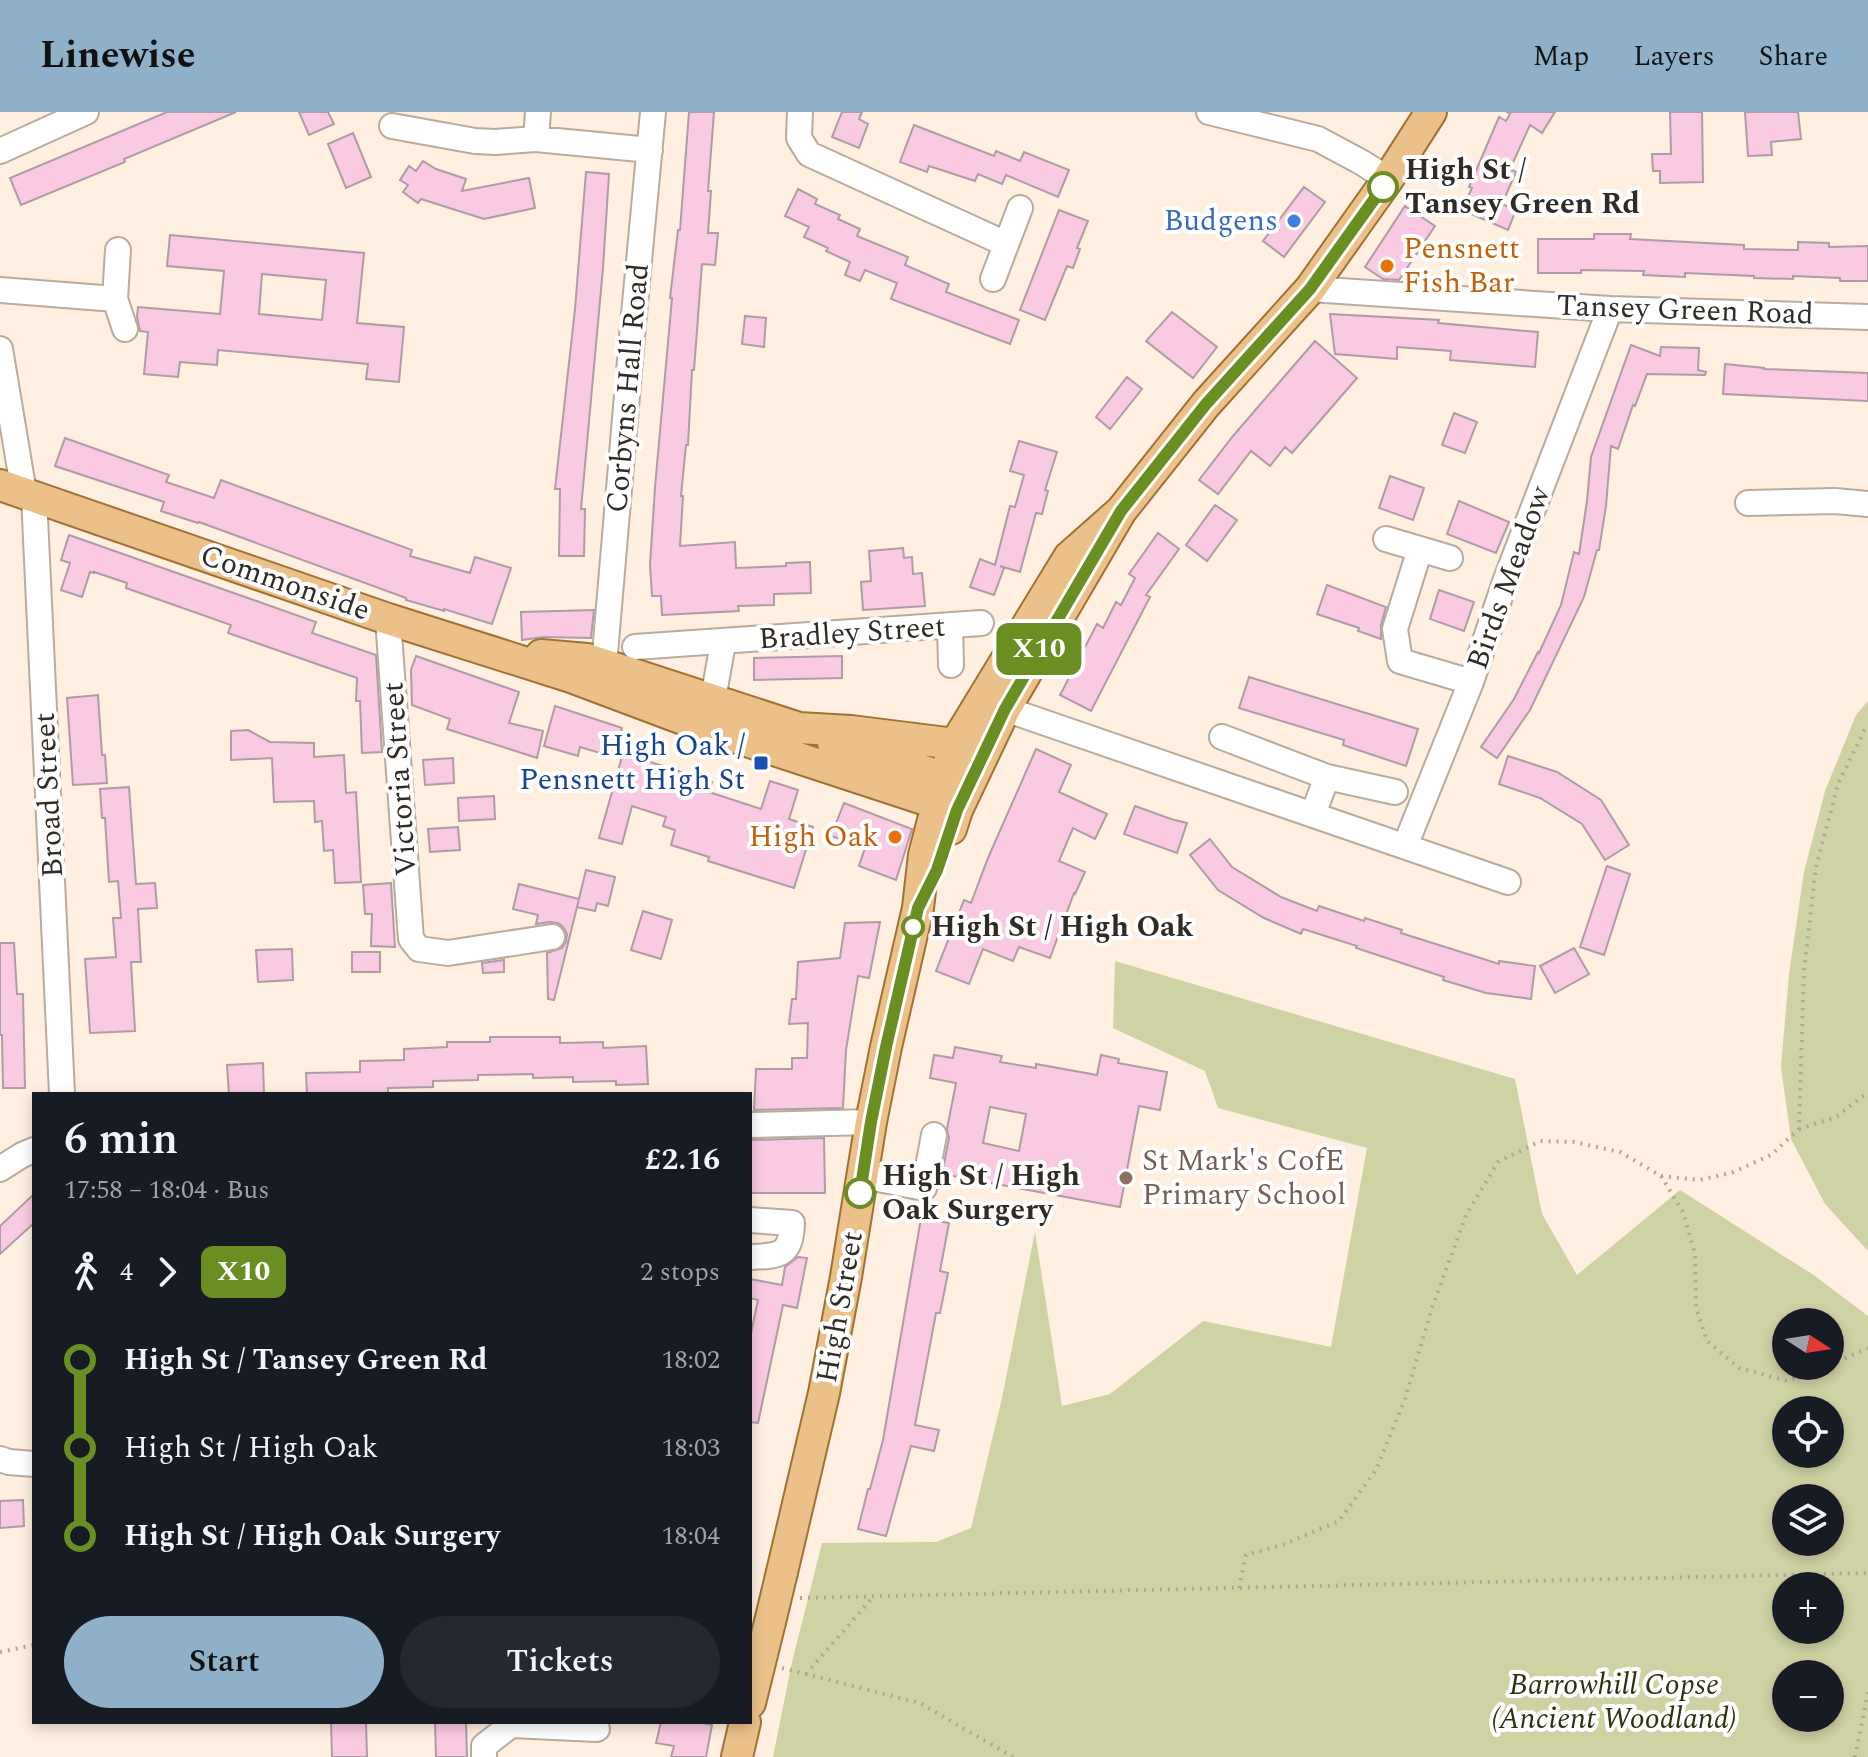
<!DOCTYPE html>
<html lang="en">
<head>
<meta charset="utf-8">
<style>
	body { margin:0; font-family:Spectral,serif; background:#242831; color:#f1f3f6; height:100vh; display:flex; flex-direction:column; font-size:30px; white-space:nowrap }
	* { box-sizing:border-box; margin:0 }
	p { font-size:26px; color:#9ea1a6 }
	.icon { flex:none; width:44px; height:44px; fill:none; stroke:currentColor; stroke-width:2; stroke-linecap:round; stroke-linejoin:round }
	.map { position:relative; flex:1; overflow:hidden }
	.sheet { position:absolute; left:32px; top:980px; width:720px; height:632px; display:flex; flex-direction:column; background:#171b24; border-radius:0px; box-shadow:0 4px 12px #0003 }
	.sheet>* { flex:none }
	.badge { padding:0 16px; border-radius:12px; font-size:28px; line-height:52px }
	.needle { width:52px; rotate:102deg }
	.buttons { position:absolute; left:1772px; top:1196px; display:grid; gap:16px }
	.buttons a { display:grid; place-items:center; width:72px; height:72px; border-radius:50%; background:#171b24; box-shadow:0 4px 12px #0003; font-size:40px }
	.map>.badge { position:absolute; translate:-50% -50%; box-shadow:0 0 0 4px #fff }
	.legs { display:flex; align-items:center; gap:12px; height:88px; padding:0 32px; font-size:26px }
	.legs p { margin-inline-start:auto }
	.summary { display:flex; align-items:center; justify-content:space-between; height:136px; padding:0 32px }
	h1 { font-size:44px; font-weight:600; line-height:60px }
	.button { display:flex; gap:16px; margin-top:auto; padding:16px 32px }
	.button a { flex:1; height:92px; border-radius:48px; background:#8eb1c9; color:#111; font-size:32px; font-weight:600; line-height:92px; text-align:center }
	.button a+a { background:#242831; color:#f1f3f6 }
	ul { padding:0 32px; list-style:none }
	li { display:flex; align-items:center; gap:28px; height:88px; font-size:30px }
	li i { display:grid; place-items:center; width:12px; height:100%; margin:0 10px; background:currentColor }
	li i::after { content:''; width:20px; height:20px; margin:-10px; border:6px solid; border-radius:50%; background:#171b24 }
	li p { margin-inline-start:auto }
	li:first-child i { background:linear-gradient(#0000 50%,currentColor 0) }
	li:last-child i { background:linear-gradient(currentColor 50%,#0000 0) }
	header { display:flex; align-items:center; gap:48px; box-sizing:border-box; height:112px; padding:0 40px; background:#8eb1c9; color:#111 }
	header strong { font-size:38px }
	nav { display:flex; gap:44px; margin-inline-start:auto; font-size:28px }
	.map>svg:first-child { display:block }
</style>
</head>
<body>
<header>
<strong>Linewise</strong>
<nav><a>Map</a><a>Layers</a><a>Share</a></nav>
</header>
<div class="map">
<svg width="1868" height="1645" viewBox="0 0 1868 1645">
	<rect width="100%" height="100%" fill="#feefe0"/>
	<path fill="#cfd2a3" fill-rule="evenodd" d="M 1868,589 L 1868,1139 L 1825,1092 L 1791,1027 L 1781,955 L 1789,862 L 1804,760 L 1825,679 L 1856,603 Z
		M 1115,849 L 1515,967 L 1542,1102 L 1577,1163 L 1680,1078 L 1815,1164 L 1868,1204 L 1868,1645 L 773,1645 L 792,1550 L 822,1431 L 936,1430 L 971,1416 L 1002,1286 L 1035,1120 L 1062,1294 L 1110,1282 L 1203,1209 L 1331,1235 L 1367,1036 L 1218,996 L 1205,959 L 1113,916 ZM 1786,1210 L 1830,1210 L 1830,1254 L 1786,1254 ZM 1786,1298 L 1830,1298 L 1830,1342 L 1786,1342 ZM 1786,1386 L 1830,1386 L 1830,1430 L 1786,1430 ZM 1786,1474 L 1830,1474 L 1830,1518 L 1786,1518 ZM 1830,1562 L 1830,1606 L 1786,1606 L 1786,1562 Z"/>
	<path fill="#facae3" stroke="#af9ca6" stroke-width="2" fill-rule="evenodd" d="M 167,0 L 236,0 L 124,47 L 125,50 L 21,93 L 10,66 Z
		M 299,0 L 328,0 L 334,12 L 309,23 Z
		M 689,0 L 714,0 L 708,79 L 711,79 L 708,121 L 718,121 L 715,153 L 702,152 L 694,258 L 692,258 L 688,333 L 686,333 L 681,384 L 683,384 L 680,434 L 735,430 L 736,456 L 786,454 L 786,451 L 810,450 L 811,481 L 774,482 L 774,493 L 738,494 L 739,499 L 662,503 L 661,484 L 652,484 L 650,453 L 655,375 L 672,186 L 670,186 L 678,118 L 680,118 Z
		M 842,0 L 862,0 L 859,7 L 868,12 L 859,36 L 832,25 Z
		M 1507,0 L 1555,0 L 1542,21 L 1530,13 L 1510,57 L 1516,60 L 1502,92 L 1516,98 L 1508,118 L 1462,98 L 1472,76 L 1469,75 L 1499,5 L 1506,9 L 1510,2 Z
		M 1670,0 L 1702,0 L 1703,70 L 1660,71 L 1660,59 L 1653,59 L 1652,42 L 1671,42 Z
		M 1745,0 L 1798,0 L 1801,27 L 1771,30 L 1772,43 L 1748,44 Z
		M 914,13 L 994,44 L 996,39 L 1020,49 L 1024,40 L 1069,58 L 1058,85 L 1006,63 L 1002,72 L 978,62 L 975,69 L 929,54 L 927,60 L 900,50 Z
		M 353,21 L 371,65 L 346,76 L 328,32 Z
		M 423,49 L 436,57 L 466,67 L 462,79 L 529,66 L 535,96 L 484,107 L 421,87 L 418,91 L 403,80 L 408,73 L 400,68 L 409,54 L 416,59 Z
		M 586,60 L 609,62 L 603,156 L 581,397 L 585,397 L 584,444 L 559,444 L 560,377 L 555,377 L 575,197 Z
		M 1304,75 L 1325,90 L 1284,145 L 1263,129 Z
		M 798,77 L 817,87 L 815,92 L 840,103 L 838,107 L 860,117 L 857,124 L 908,145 L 905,153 L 949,172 L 946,180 L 1019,208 L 1010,232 L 891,187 L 897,171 L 865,158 L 860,169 L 845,163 L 850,150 L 826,139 L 828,136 L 804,125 L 809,115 L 785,104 Z
		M 1405,94 L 1435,114 L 1399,168 L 1383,167 L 1365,155 Z
		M 1059,98 L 1088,109 L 1077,136 L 1080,137 L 1073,156 L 1067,154 L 1045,208 L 1020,198 Z
		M 1594,122 L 1631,122 L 1630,127 L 1744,133 L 1744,137 L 1798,138 L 1798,130 L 1829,131 L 1829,135 L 1868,134 L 1868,169 L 1840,169 L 1840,166 L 1793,164 L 1793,167 L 1754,166 L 1754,164 L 1685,161 L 1685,165 L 1643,163 L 1644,159 L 1581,158 L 1581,161 L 1538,161 L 1538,127 L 1594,127 Z
		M 170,123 L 364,141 L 357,211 L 404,215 L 399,270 L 366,267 L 368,252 L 218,238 L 217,253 L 180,250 L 178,265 L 144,262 L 148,220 L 140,219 L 137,205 L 138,195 L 220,202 L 224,159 L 167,154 ZM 262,162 L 326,168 L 322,208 L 259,202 Z
		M 1172,200 L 1217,235 L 1193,266 L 1146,229 Z
		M 1330,202 L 1439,208 L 1438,211 L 1538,220 L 1535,255 L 1450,248 L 1451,239 L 1397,235 L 1397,247 L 1335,242 Z
		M 745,204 L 766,206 L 764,235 L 742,232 Z
		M 1315,229 L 1357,266 L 1292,341 L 1285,335 L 1270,354 L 1251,339 L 1218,382 L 1199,368 L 1233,324 Z
		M 1631,233 L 1660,244 L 1661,235 L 1699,236 L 1698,258 L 1706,260 L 1705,263 L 1647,262 L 1635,294 L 1633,293 L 1618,337 L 1611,334 L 1606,394 L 1599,438 L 1597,438 L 1584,485 L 1530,598 L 1497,646 L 1481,635 L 1514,587 L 1538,540 L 1539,541 L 1561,493 L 1574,440 L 1579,442 L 1587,389 L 1591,345 Z
		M 1725,252 L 1764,256 L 1764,257 L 1868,261 L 1868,289 L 1723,282 Z
		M 1127,265 L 1142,277 L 1110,317 L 1096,305 Z
		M 1454,301 L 1477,310 L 1465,341 L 1442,333 Z
		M 65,326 L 169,363 L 166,370 L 214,386 L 221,368 L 412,438 L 410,444 L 470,461 L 475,445 L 511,456 L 492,512 L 444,497 L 444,499 L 406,488 L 406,486 L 199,410 L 198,411 L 161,399 L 164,390 L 55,354 Z
		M 1019,329 L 1057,340 L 1045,378 L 1048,379 L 1042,402 L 1036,401 L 1020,460 L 1000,454 L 1004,456 L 994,483 L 970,475 L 980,447 L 995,453 L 1010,394 L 1015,395 L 1024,363 L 1010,359 Z
		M 1390,364 L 1424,376 L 1413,408 L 1379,396 Z
		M 1459,389 L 1509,410 L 1496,441 L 1447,422 Z
		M 1215,393 L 1237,408 L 1207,449 L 1186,433 Z
		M 1158,421 L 1179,437 L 1146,483 L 1150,485 L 1091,599 L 1060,583 L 1097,512 L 1103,516 L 1116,490 L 1121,493 L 1135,466 L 1129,462 Z
		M 69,423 L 316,510 L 312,521 L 376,543 L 382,640 L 362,641 L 360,589 L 356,589 L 357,566 L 228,521 L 231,513 L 126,476 L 127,471 L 94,460 L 94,461 L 90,460 L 82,485 L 61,478 L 70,451 L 61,448 Z
		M 903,436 L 904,446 L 912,445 L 913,462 L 922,461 L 925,494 L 863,498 L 861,470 L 871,469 L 869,439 Z
		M 1327,473 L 1386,495 L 1381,513 L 1381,527 L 1358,519 L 1359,516 L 1317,502 Z
		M 1439,478 L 1474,490 L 1464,519 L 1430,507 Z
		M 594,498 L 591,526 L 543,525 L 522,528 L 521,500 Z
		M 416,544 L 519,580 L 509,611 L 543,619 L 537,646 L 447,617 L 450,607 L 412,593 L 411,558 Z
		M 842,544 L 842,566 L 754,568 L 754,546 Z
		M 1249,565 L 1418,617 L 1406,654 L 1343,633 L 1344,628 L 1239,596 Z
		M 98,583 L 102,643 L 105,643 L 107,671 L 73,673 L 67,586 Z
		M 555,594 L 622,616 L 614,645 L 580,635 L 578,644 L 544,634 Z
		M 248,618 L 270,630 L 314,631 L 314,645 L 344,643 L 346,681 L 356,680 L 361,770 L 335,771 L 333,738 L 324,739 L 322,709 L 315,710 L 314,689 L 274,690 L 272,646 L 231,648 L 231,619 Z
		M 1036,637 L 1071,653 L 1059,680 L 1107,702 L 1095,727 L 1073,716 L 1059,749 L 1085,760 L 1075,782 L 1074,781 L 1050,846 L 1019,835 L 1013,849 L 983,837 L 969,872 L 936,859 L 964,788 L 971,791 L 988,746 Z
		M 623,641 L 712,670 L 709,680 L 761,697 L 770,669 L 798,678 L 789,707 L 813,715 L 794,776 L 708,749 L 709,745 L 671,733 L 675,718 L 663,714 L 666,705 L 632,694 L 622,732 L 599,726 Z
		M 1508,644 L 1557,660 L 1601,688 L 1629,733 L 1605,748 L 1582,712 L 1540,686 L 1499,672 Z
		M 453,646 L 454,671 L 425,673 L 423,648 Z
		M 129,675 L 136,772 L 155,771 L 157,796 L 138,797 L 141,850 L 131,850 L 135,919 L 90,921 L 85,847 L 116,845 L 113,806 L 121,806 L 118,769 L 109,770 L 105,706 L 102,706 L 100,677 Z
		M 494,684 L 495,707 L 459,709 L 458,686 Z
		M 844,691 L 912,717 L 896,768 L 859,754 L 865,736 L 831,724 Z
		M 1135,694 L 1171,707 L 1187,711 L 1177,741 L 1124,722 Z
		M 458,715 L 460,738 L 430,740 L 428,717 Z
		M 1210,727 L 1232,755 L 1281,785 L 1317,799 L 1319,794 L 1364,809 L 1365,806 L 1402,818 L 1401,821 L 1499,852 L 1499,849 L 1535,854 L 1531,887 L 1486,881 L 1443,868 L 1444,865 L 1356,836 L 1357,834 L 1303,817 L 1301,822 L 1264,806 L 1218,778 L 1190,743 Z
		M 1607,754 L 1630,762 L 1604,843 L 1580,835 Z
		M 586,758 L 615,765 L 608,794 L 597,791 L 595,799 L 577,795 Z
		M 391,771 L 395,835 L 371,834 L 372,802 L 365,802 L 363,773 Z
		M 519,772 L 579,787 L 554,888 L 548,887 L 547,841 L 562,836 L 566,830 L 567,822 L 563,815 L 558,811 L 550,810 L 536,812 L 538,803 L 513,797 Z
		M 643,799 L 672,808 L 661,847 L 631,838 Z
		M 880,810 L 869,866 L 858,864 L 846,938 L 843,996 L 754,998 L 756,957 L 792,957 L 792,946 L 807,946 L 808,911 L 789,912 L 792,887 L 796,887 L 798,850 L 840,846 L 845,811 Z
		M 0,831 L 14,831 L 17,882 L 23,882 L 25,976 L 3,976 L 2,923 L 0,923 Z
		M 1574,836 L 1589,862 L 1555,881 L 1540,854 Z
		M 292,837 L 293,868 L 258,870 L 256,838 Z
		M 352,840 L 380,840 L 380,860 L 352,860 Z
		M 504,848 L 504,860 L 483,861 L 482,851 Z
		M 490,925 L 560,925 L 560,931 L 603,930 L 603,936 L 646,934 L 648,972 L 616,973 L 616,969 L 573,970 L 573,965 L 533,966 L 533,962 L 478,963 L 478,968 L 433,969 L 433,975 L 388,976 L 388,981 L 307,982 L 306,961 L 360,960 L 360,949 L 404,948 L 404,937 L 447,935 L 447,930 L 490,930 Z
		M 955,935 L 1002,944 L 1000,950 L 1036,956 L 1036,952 L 1097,963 L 1101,943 L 1119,947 L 1118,951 L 1167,960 L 1160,998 L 1139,994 L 1120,1095 L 942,1062 L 949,1026 L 947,1017 L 956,971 L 930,966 L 934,943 L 953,946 ZM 990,995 L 1026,1002 L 1019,1039 L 983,1031 Z
		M 263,951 L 264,982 L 229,982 L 227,953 Z
		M 824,1026 L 825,1081 L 750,1081 L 750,1028 Z
		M 34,1082 L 34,1111 L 0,1142 L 0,1114 Z
		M 921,1106 L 949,1111 L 940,1159 L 948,1161 L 940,1201 L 936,1201 L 915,1313 L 939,1318 L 934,1339 L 911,1334 L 886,1424 L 858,1417 L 868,1377 L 870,1377 L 883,1328 Z
		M 798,1145 L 807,1146 L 797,1196 L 783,1193 L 758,1311 L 750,1310 L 750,1226 L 758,1188 L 750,1186 L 750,1167 L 782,1173 L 785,1155 Z
		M 23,1388 L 24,1414 L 0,1416 L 0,1389 Z
		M 331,1610 L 366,1610 L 367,1645 L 332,1645 Z
		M 435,1610 L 466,1610 L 467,1645 L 436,1645 Z
		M 661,1610 L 697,1610 L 712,1613 L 706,1645 L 671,1645 L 674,1634 L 656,1631 Z"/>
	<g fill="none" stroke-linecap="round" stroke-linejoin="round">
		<g stroke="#b9ab9d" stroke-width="28">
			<path id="minor" d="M 800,0 L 799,26 L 809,42 L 1006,132
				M 1209,0 L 1318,27 L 1361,50 L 1388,67
				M 392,14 L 475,29 L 495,30 L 536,27 L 650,38
				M 536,27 L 538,0
				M 0,39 L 86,0
				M 118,138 L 115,187 L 125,217
				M 993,167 L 1020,96
				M 1310,177 L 1610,197 L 1868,205
				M 0,178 L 115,187
				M 0,237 L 24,381
				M 34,384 L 62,982
				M 1748,391 L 1835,389 L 1868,392
				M 1386,427 L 1450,446
				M 1420,437 L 1395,517 L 1400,549 L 1471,570
				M 388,507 L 411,827 L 419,837 L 448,841 L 552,825
				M 950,513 L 951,553
				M 635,535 L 981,511
				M 604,553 L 633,213 L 653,0
				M 713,587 L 723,531
				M 1005,597 L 1508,770
				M 1222,625 L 1327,665 L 1313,702
				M 1327,665 L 1395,680
				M 1405,734 L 1471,570 L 1506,467 L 1610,197
				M 750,1013 L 871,1010
				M 0,1057 L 22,1043 L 34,1038
				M 863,1064 L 924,1076 L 934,1023
				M 750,1108 L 792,1111 C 791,1144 779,1144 750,1145
				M 0,1347 L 9,1350 L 34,1352
				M 484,1645 L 484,1634 L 511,1613 L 597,1617"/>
		</g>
		<g stroke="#a17133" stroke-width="34">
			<path id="major" d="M 0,373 L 388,507 L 571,565 L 707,616 L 957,698
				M 541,543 L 587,547 L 799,616 L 851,619 L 955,632
				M 833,631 L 901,651 L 944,666 L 957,681
				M 951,717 L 957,698 L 1005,597 L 1121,399 L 1206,292 L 1310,177 L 1388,67 L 1431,0
				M 782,1460 L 824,1281 L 846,1165 L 871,1010 L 886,935 L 918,796 L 924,743 L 944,666 L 955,632 L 1069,445 L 1121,399
				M 750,1591 L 770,1510
				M 737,1645 L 745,1610"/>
		</g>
		<path stroke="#b1a69a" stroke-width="4" stroke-dasharray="2 6" stroke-linecap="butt" d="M 1799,1017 L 1836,1005 L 1868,980
			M 1661,1064 L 1683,1100 L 1695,1142 L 1696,1196 L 1707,1229 L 1739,1256 L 1787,1269 L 1826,1254
			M 1830,1253 L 1868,1236
			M 1239,1476 L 1246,1443 L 1285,1432 L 1339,1409 L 1376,1358 L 1405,1287 L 1432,1196 L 1466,1103 L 1498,1050 L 1540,1029 L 1574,1030 L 1620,1040 L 1661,1064 L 1699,1068 L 1731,1061 L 1771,1043 L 1799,1017 L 1804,858 L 1816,755 L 1838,672 L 1864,619 L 1868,616
			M 800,1486 L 1868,1461
			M 0,1540 L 34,1533
			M 782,1556 L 920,1591 L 1013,1645
			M 806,1562 L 873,1485
			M 1855,1645 L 1868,1580"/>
		<use href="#minor" stroke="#fff" stroke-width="24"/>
		<use href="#major" stroke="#ebc189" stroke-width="30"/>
		<g stroke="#a17133" stroke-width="34" stroke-linecap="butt">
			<path id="major-bridge" d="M 770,1510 L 782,1460"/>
		</g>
		<use href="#major-bridge" stroke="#ebc189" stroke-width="30"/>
	</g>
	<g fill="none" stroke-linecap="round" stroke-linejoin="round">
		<g stroke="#fff" stroke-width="18">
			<path id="line-1" d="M 860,1081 L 871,1010 L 886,935 L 918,796 L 937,758 L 957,698 L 1005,597 L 1121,399 L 1206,292 L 1310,177 L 1383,75"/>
		</g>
		<use href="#line-1" stroke="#6b8e23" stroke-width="12"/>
	</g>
	<g fill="#fff" stroke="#6b8e23" stroke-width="4">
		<circle cx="1383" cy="75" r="14"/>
		<circle cx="913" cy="815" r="10"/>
		<circle cx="860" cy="1081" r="14"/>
	</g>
	<circle fill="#3f7fe0" stroke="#fff" stroke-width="3" cx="1294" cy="109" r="8"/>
	<g fill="#e8710a" stroke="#fff" stroke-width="3">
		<circle cx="1387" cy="154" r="8"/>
		<circle cx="895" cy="725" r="8"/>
	</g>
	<rect fill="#1a4fb4" stroke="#fff" stroke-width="3" x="753" y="643" width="16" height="16" rx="4"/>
	<circle fill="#8d6e63" stroke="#fff" stroke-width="3" cx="1126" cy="1066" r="8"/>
	<g text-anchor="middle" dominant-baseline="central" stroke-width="8" stroke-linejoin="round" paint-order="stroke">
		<g font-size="30" font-weight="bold" fill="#302b25" stroke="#fff" text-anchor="start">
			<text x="1405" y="58">High St /<tspan x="1405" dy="34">Tansey Green Rd</tspan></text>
			<text x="931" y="815">High St / High Oak</text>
			<text x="882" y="1064">High St / High<tspan x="882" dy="34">Oak Surgery</tspan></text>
		</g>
		<g font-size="30" fill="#366cbe" stroke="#fff" text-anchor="end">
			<text x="1278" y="109">Budgens</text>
		</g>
		<g font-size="30" fill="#c56008" stroke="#fff" text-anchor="start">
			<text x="1403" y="137">Pensnett<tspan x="1403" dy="34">Fish Bar</tspan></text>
			<text x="879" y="725" text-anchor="end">High Oak</text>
		</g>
		<g font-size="30" fill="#302b25" stroke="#fff">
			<text transform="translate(1685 198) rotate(2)">Tansey Green Road</text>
			<text transform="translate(628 276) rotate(-85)">Corbyns Hall Road</text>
			<text transform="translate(1509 466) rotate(-70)">Birds Meadow</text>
			<text transform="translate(285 471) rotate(19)">Commonside</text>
			<text transform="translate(852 521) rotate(-4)">Bradley Street</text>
			<text transform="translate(400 667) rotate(-94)">Victoria Street</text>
			<text transform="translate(49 683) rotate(-93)">Broad Street</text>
			<text transform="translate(840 1195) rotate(-80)">High Street</text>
		</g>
		<g font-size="30" fill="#164399" stroke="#fff" text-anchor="end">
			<text x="745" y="634">High Oak /<tspan x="745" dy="34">Pensnett High St</tspan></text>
		</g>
		<g font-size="30" fill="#785e54" stroke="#fff" text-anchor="start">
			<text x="1142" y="1049">St Mark's CofE<tspan x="1142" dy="34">Primary School</tspan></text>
		</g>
		<g font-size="30" font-style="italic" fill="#30310d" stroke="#fff">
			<text x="1614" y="1573">Barrowhill Copse<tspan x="1614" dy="34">(Ancient Woodland)</tspan></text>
		</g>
	</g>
</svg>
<div class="buttons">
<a><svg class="needle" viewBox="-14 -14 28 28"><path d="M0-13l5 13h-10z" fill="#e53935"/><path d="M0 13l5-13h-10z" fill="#9ea1a6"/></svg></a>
<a><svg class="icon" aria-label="locate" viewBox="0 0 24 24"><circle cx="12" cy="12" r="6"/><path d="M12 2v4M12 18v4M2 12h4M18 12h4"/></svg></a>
<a><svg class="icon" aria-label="layers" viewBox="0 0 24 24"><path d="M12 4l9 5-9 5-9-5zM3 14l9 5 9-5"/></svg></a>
<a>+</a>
<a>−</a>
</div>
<b class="badge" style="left:1039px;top:537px;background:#6b8e23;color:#fff">X10</b>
<section class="sheet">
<div class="summary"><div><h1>6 min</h1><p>17:58 – 18:04 · Bus</p></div><b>£2.16</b></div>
<div class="legs"><svg class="icon" aria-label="walk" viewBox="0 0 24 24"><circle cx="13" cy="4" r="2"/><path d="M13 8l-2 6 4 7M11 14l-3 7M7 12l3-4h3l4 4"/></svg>4<svg class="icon" aria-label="forward" viewBox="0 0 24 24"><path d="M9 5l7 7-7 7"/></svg><b class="badge" style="background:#6b8e23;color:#fff">X10</b><p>2 stops</p></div>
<ul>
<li><i style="color:#6b8e23"></i><b>High St / Tansey Green Rd</b><p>18:02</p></li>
<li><i style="color:#6b8e23"></i><span>High St / High Oak</span><p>18:03</p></li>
<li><i style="color:#6b8e23"></i><b>High St / High Oak Surgery</b><p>18:04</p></li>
</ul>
<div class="button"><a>Start</a><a>Tickets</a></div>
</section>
</div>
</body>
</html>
